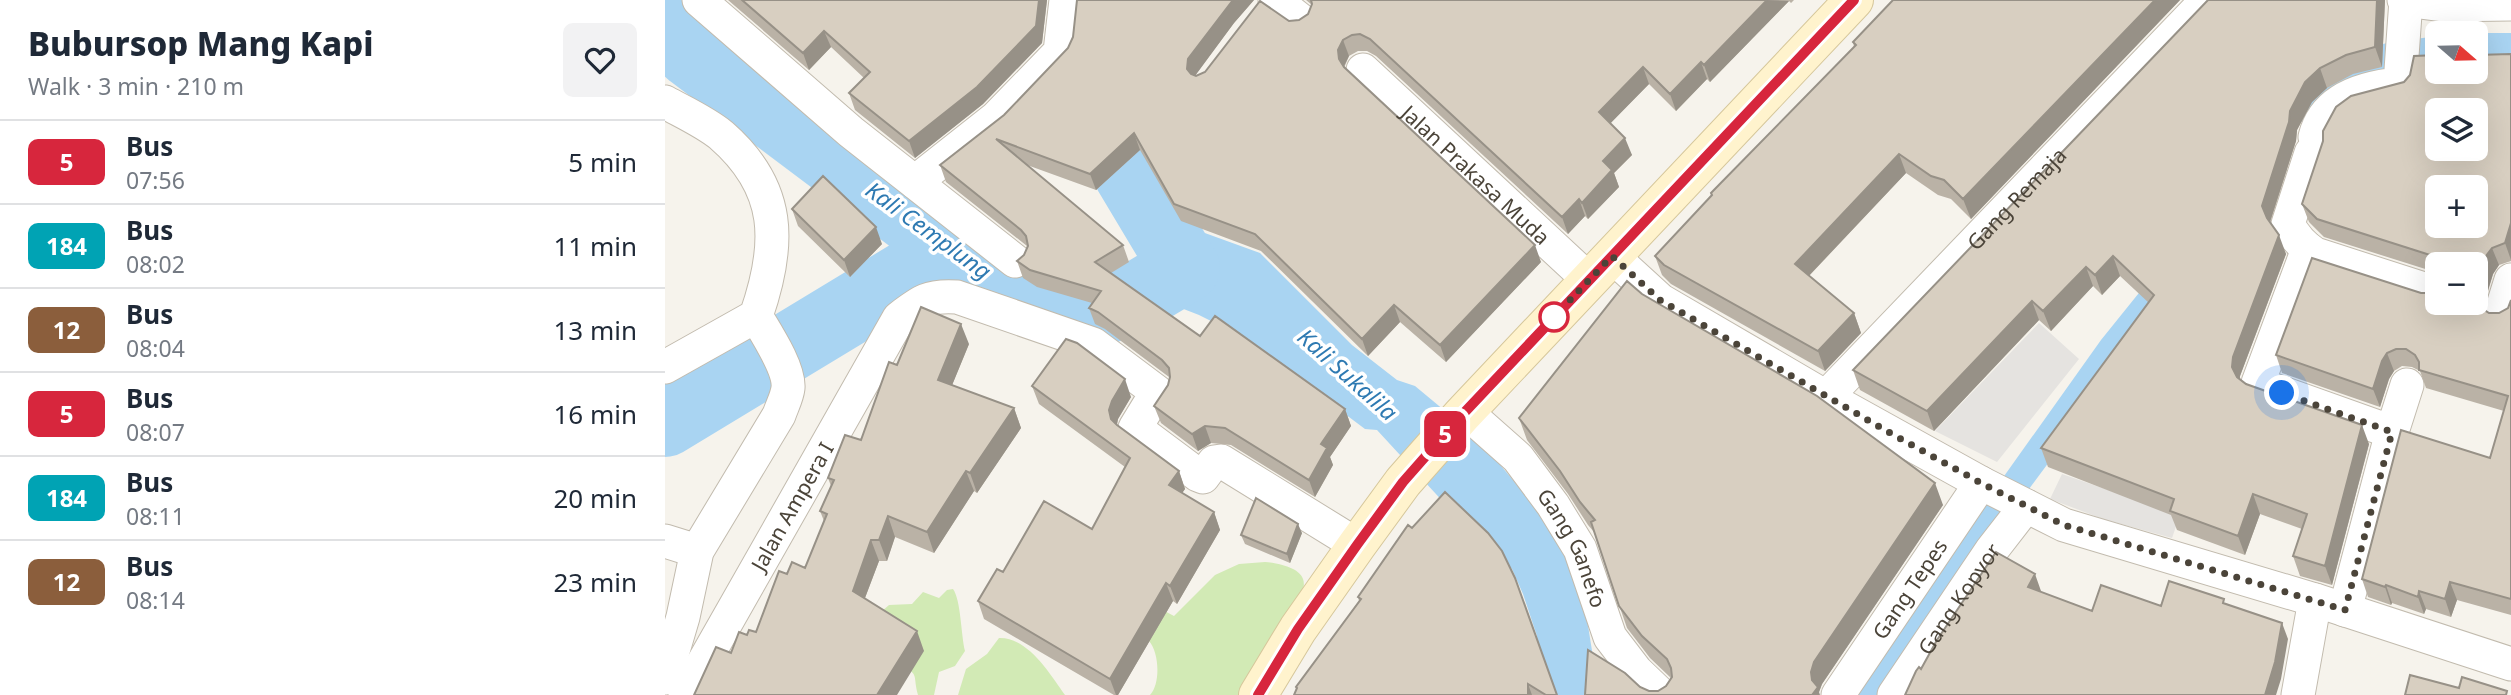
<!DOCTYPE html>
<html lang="en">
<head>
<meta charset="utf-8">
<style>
	body { margin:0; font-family:"Noto Sans",sans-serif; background:#f2f2f3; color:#1f2937; height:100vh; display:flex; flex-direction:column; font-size:26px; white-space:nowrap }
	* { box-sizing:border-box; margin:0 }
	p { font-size:23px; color:#747a83 }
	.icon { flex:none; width:38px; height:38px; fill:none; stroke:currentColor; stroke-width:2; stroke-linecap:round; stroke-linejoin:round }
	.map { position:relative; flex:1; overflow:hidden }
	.sheet { display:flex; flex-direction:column; background:#fff; width:665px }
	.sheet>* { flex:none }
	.badge { padding:0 14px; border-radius:10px; font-size:24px; line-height:46px }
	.needle { width:46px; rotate:110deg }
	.tools { position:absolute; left:1760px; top:21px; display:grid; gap:14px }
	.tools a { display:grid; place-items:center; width:63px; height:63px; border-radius:10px; background:#fff; box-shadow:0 7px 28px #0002; font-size:35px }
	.you { position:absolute; width:35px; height:35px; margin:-18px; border:5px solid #fff; border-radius:50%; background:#1a73e8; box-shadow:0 0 0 10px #1a73e833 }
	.map>.badge { position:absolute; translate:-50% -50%; box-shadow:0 0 0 4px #fff }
	.round { display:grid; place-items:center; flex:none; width:74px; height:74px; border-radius:10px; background:#f2f2f3 }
	.headline { display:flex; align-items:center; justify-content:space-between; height:119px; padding:0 28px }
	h1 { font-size:33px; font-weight:800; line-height:52px }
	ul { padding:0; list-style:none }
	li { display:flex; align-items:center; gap:21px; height:84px; padding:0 28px; border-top:2px solid #e0e1e3 }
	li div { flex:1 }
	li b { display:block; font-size:26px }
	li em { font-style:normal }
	li .badge { min-width:77px; font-weight:700; text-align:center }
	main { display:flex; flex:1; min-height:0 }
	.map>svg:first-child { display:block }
</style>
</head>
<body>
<main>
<section class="sheet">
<div class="headline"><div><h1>Bubursop Mang Kapi</h1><p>Walk · 3 min · 210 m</p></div><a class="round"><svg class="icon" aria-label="heart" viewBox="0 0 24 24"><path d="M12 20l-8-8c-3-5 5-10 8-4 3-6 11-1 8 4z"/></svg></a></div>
<ul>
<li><span class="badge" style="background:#d7263d;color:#fff">5</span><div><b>Bus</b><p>07:56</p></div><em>5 min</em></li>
<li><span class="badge" style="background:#00a3b4;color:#fff">184</span><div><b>Bus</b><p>08:02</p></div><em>11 min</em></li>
<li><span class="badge" style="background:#8b5e3c;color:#fff">12</span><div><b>Bus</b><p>08:04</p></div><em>13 min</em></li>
<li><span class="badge" style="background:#d7263d;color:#fff">5</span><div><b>Bus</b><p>08:07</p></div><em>16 min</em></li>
<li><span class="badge" style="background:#00a3b4;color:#fff">184</span><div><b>Bus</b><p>08:11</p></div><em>20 min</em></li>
<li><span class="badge" style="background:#8b5e3c;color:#fff">12</span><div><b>Bus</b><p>08:14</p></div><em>23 min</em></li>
</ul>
</section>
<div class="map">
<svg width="1846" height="695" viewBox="0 0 1846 695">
	<rect width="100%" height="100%" fill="#f6f3ec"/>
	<path fill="#d2eab5" d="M 600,562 C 611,563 634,567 638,579 C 640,584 638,592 637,597 L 589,695 L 485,695 C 496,683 494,652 484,641 L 492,607 L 509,616 L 550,575 L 574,564 Z
		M 288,589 C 296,600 296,635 300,651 L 290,666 L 274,672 L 269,695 L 253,695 C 247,673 256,676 233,663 L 216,612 L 224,605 L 247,604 L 258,592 L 274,598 L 282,590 Z
		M 334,638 C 363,637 385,674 400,695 L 293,695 L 301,669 L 322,654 Z"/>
	<path fill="#e5e3e0" d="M 1374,323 L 1414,359 L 1332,462 L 1270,431 Z
		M 1397,474 L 1515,515 L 1507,538 L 1438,519 L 1385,499 Z"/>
	<path fill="#a9d4f2" d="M 1794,33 L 1846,33 L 1846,59 L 1811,61 L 1811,33 Z
		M 1773,36 L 1773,64 L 1654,107 L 1634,124 L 1344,516 L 1220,695 L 1187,695 L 1226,635 L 1436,340 L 1515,242 L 1695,49 L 1727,42 Z
		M 515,224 L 595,253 L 687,345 L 732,380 L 750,386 L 827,450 L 832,461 L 884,523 L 918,594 L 928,657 L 927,695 L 875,695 L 872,636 L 858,594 L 847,569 L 782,506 L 712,430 L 700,429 L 576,336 L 534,315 L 498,301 L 483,255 Z"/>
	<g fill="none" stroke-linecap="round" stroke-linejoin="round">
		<path stroke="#a9d4f2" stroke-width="70" d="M 421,0 L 417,31 L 423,87 L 450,151 L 520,268
			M 0,31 L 26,53 L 324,277 L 426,315 L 473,296 L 520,268
			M 0,422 L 286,249"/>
		<g stroke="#c2bbae" stroke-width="35">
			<g id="street">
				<path d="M 34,0 L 186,132 L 350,261"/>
				<path d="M 610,0 L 634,19"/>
				<path d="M 1739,0 L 1778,5 L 1846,4"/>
				<path id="s1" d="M 698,70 L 924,280"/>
				<path d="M 0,102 C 18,112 40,122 56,135 C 117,188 116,244 91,316 L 0,367"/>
				<path d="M 1650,137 C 1660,98 1700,87 1735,84 L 1741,0"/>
				<path d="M 1646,153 L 1623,224 C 1629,236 1639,247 1650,254 L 1768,292"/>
				<path d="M 250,182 L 331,118 L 395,52 L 401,0"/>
				<path d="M 1643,249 L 1593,383 L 1595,385 L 1727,432 L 1742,385"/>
				<path d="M 947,256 L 995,300 L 1161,397 L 1316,483 L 1399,525 L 1650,600 L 1846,664"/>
				<path d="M 1836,312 L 1846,280"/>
				<path id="s2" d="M 1161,397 L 1542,0"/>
				<path id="s3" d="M 800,411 L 853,458 L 888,505 L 915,549 L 945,637 L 971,671 L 996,695"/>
				<path d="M 0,541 L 32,551"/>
				<path d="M 1680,610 L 1727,432"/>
				<path d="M 0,678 L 18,617 L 32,551 L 114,415 C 117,406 122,397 123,388 C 125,369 101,333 91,316"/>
				<path id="s4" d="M 20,695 L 234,318 C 256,301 264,295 292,297 L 428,344 L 492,392 L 470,428 L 533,475 L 538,477 L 549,462 L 556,461 L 692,545"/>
				<path id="s5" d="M 1173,695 L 1316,483"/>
				<path id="s6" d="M 1229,695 L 1326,551 L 1361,506"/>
				<path d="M 1633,695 L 1650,600"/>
			</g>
		</g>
		<g stroke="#d6c79b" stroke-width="40">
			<path id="secondary" d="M 593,695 L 633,629 L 692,545 L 738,482 L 797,415 L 1189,0"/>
		</g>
		<use href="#street" stroke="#fff" stroke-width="33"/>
		<use href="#secondary" stroke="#fff3cd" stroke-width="38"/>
	</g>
	<path fill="#bab2a6" d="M 63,0 L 382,0 L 377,43 L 318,104 L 250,158 L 190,110 L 184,93 L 199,78 L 166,47 L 144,70 Z
		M 412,0 L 589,0 L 569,23 L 530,75 L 531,76 L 540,72 L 624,21 L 634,20 L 643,14 L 647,5 L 641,0 L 1129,0 L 1126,3 L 1124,1 L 1045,82 L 1042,79 L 1011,111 L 984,84 L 945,123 L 967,155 L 949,173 L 954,187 L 923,219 L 920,216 L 903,234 L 711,56 L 702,51 L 693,51 L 684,56 L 679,68 L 876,262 L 781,362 L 735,322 L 703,356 L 596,251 L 516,221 L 475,150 L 431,190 L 362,165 L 458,245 L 464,262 L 446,273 L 535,336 L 680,409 L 686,426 L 665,457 L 668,465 L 650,497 L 566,445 L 546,443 L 533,451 L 496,423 L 489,406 L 503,385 L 505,378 L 504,377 L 440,329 L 430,324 L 424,308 L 427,303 L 372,287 L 358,278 L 352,261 L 359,255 L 362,246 L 281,182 L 275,165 L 339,115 L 403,48 L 408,37 Z
		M 1228,0 L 1515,0 L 1306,219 L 1286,199 L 1273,195 L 1241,173 L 1144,276 L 1189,313 L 1196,333 L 1160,371 L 1006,284 L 997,275 L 990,256 L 1047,195 L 1046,193 L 1189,47 L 1188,42 Z
		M 1543,0 L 1720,0 L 1717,67 L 1688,74 L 1662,88 L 1647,102 L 1632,130 L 1631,141 L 1605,223 L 1621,254 L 1575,376 L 1575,379 L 1581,384 L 1704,444 L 1667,585 L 1635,576 L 1628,556 L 1637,529 L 1595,514 L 1580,555 L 1512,530 L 1506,515 L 1383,467 L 1376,448 L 1484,303 L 1455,276 L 1437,295 L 1428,286 L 1386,331 L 1374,320 L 1269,431 L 1195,390 L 1188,370 Z
		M 1846,54 L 1846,261 L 1834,265 L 1828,274 L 1818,308 L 1824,313 L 1834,313 L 1843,308 L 1846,300 L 1846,615 L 1792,600 L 1786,617 L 1761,609 L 1759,614 L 1727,603 L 1726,605 L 1703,597 L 1697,579 L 1825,458 L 1839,411 L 1761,388 L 1755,371 L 1747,367 L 1737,366 L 1729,371 L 1724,379 L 1715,407 L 1617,373 L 1611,355 L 1756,293 L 1766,293 L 1811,264 L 1773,264 L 1773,273 L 1659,237 L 1644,222 L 1637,204 Z
		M 127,209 L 217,244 L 185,277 L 133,226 Z
		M 977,294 L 1278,505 L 1157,684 L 1154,692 L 920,695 L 975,687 L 984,691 L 993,691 L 1001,686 L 1006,678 L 985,658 L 962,628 L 929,532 L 923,525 L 903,494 L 862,440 L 854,418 Z
		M 304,344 L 287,385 L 349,408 L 356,428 L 312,493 L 309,491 L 269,553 L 230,537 L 222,561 L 214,561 L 200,598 L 259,651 L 66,653 L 82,635 L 91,632 L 122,574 L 140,568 L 159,521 L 155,511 L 166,486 L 163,478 L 196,440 L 232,365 Z
		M 367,386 L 466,397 L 453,419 L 452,425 L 514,471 L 520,489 L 517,493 L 549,512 L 555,530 L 512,604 L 508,601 L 453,695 L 449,695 L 319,619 L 313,601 L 338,572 L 427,529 L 460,467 L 374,404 Z
		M 637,533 L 625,563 L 580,544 L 576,535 Z
		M 693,597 L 892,695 L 629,695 L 632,690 L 631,687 L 694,601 Z"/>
	<path fill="#979187" d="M 374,0 L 382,0 L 377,43 L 318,104 L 250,158 L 244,141 Z
		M 568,0 L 589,0 L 569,23 L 530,76 L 528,86 L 522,69 L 523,59 Z
		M 1102,0 L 1124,1 L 1045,82 L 1039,65 Z
		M 1490,0 L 1515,0 L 1306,219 L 1298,199 Z
		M 1712,0 L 1720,0 L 1717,67 L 1710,47 Z
		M 159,31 L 166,47 L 144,70 L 138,53 Z
		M 678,40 L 684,56 L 679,66 L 680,76 L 674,59 L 673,50 Z
		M 1036,62 L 1042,79 L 1011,111 L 1005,94 Z
		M 978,67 L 984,84 L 940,129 L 934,112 Z
		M 1655,68 L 1662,88 L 1647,102 L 1632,130 L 1631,141 L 1604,225 L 1597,206 L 1625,111 L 1640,82 Z
		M 469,133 L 475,150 L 431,190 L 425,174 Z
		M 960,138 L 967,155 L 949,173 L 954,187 L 923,219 L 917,203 L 938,161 Z
		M 1234,154 L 1241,173 L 1137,283 L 1130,264 Z
		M 914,199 L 920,216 L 903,234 L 897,217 Z
		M 1846,223 L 1846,260 L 1840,243 Z
		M 211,227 L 217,244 L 185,277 L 179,260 Z
		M 1614,235 L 1621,254 L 1575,376 L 1574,386 L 1567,367 L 1568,357 Z
		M 870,245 L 876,262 L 781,362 L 775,345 Z
		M 1827,248 L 1834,265 L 1828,274 L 1818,306 L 1817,316 L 1811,299 L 1811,288 L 1821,256 Z
		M 1448,256 L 1455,276 L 1437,295 L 1430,275 Z
		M 1421,267 L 1428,286 L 1386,331 L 1378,311 Z
		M 1367,301 L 1374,320 L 1269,431 L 1262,411 Z
		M 729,305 L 735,322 L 703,356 L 697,339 Z
		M 1189,313 L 1196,333 L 1160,371 L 1153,351 Z
		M 296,324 L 304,344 L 281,400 L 273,380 Z
		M 1722,353 L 1729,371 L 1724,379 L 1715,407 L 1708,389 L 1717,361 Z
		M 460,379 L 466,397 L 453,419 L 451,428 L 446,419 L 444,410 L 447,401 Z
		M 349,408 L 356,428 L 312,493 L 305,473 Z
		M 680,409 L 686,426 L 665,457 L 668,465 L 650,497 L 644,480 L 656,444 Z
		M 1697,425 L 1704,444 L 1667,585 L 1660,566 Z
		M 540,426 L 546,443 L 533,451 L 527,434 Z
		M 301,471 L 309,491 L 269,553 L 262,532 Z
		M 514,471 L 520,489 L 510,503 L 504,485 Z
		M 1270,483 L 1278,505 L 1157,684 L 1154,692 L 1155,695 L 1147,695 L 1146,672 L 1149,662 Z
		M 1588,494 L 1595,514 L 1580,555 L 1573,536 Z
		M 549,512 L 555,530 L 512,604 L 505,586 Z
		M 223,516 L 230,537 L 222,561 L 214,540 Z
		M 633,524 L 637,533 L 625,563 L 622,554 Z
		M 206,540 L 214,561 L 195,611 L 188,591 Z
		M 1370,574 L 1376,591 L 1369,604 L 1363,587 Z
		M 1785,582 L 1792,600 L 1786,617 L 1780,599 Z
		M 501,583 L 508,601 L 453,695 L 451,695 L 445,679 Z
		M 1721,585 L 1727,603 L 1726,605 L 1720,587 Z
		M 1754,591 L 1761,609 L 1759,614 L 1753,597 Z
		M 1617,623 L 1623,639 L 1616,679 L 1611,695 L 1600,695 Z
		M 252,631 L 259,651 L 232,695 L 212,695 Z
		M 863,684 L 867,695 L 863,695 Z"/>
	<path fill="#d8cfc1" stroke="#979187" stroke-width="2" fill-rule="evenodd" d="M 77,0 L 374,0 L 371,26 L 312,87 L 244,141 L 184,93 L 205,72 L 159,31 L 138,53 Z
		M 412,0 L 568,0 L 523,59 L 522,69 L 526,74 L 531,76 L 540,72 L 595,1 L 624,21 L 634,20 L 643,14 L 647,4 L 646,0 L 1102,0 L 1039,65 L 1036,62 L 1005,94 L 978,67 L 934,112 L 960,138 L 938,161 L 947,170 L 917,203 L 914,199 L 897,217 L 705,39 L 695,34 L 687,35 L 678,40 L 673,50 L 674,59 L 679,67 L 870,245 L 775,345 L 729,305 L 697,339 L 590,234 L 509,204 L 469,133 L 425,174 L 331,139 L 458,245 L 430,262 L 535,336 L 550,316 L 680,409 L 656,444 L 662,448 L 644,480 L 560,428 L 540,426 L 527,434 L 489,406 L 503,385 L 505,377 L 504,368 L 497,360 L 433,312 L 424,308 L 436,291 L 365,270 L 352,261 L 359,255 L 363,246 L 361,236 L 356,230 L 275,165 L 339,115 L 403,48 L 408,37 Z
		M 1228,0 L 1490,0 L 1298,199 L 1279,180 L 1266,176 L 1234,154 L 1130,264 L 1189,313 L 1153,351 L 999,265 L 990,256 L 1047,195 L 1046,193 L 1191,45 L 1188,42 Z
		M 1543,0 L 1712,0 L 1710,47 L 1681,55 L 1655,68 L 1640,82 L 1625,111 L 1624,122 L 1597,206 L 1602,218 L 1614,235 L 1568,357 L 1567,367 L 1572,377 L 1581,384 L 1697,425 L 1660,566 L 1628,556 L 1642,514 L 1588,494 L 1573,536 L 1505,511 L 1509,499 L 1376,448 L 1489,295 L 1448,256 L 1430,275 L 1421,267 L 1378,311 L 1367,301 L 1262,411 L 1188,370 Z
		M 1846,54 L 1846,223 L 1840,243 L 1827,248 L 1821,256 L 1811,288 L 1811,264 L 1777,264 L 1775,261 L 1768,256 L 1652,219 L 1637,204 L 1658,141 L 1658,131 L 1671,107 L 1686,96 L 1739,82 L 1745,75 L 1749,56 L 1773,55 L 1773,72 L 1811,72 L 1811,55 ZM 1773,110 L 1811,110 L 1811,149 L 1773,149 ZM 1773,187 L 1811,187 L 1811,226 L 1773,226 Z
		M 158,176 L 211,227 L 179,260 L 127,209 Z
		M 1647,258 L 1756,293 L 1766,293 L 1773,289 L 1773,303 L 1811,303 L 1811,299 L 1815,307 L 1824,313 L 1834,313 L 1843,308 L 1846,300 L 1846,599 L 1785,582 L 1780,599 L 1754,591 L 1753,597 L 1721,585 L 1720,587 L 1697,579 L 1736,430 L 1825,458 L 1843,396 L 1754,370 L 1754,362 L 1750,355 L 1741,349 L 1731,349 L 1722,353 L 1717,361 L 1708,389 L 1611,355 Z
		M 962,281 L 977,294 L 1152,396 L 1270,483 L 1149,662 L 1146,672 L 1147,680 L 1153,687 L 1147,695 L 920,695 L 923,650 L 960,673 L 975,687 L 984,691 L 993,691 L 1001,686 L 1007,677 L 1006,668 L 1002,659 L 977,636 L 954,606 L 926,522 L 930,520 L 915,502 L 895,471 L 854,418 Z
		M 256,307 L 296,324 L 273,380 L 349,408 L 305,473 L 301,471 L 262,532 L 223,516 L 214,540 L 206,540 L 188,591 L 252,631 L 212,695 L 29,695 L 51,647 L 66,653 L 74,632 L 82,635 L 84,630 L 91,632 L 114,571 L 122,574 L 127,562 L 140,568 L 162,514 L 155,511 L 169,480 L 163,478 L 180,435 L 196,440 L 224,362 L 232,365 Z
		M 401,339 L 412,343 L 460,379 L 447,401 L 444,410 L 446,419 L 452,425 L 514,471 L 504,485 L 549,512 L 505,586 L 501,583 L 445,679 L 313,601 L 332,569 L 338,572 L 379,501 L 427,529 L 465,458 L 367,386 Z
		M 780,492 L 823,533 L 837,551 L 850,578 L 892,695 L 881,695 L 863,684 L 863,695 L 629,695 L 632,688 L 631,687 L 696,599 L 693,597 L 743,525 L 747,528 Z
		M 591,498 L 633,524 L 622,554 L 576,535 Z
		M 1331,552 L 1370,574 L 1363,587 L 1427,611 L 1436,585 L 1496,606 L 1504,581 L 1559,599 L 1558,603 L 1617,623 L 1610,662 L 1600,695 L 1240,695 L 1251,671 L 1254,667 L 1256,669 L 1272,640 Z
		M 1745,675 L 1794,688 L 1797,677 L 1842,691 L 1841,695 L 1842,695 L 1740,695 Z"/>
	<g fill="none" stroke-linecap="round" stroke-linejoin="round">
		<g stroke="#fff" stroke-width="16">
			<path id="line" d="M 593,695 L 633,629 L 692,545 L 738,482 L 797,415 L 1189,0"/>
		</g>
		<use href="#line" stroke="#d7263d" stroke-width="10"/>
		<path stroke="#4b4439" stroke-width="7" stroke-dasharray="0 12.6" d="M 889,317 L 884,322 L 947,256 L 995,300 L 1227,434 L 1316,483 L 1399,525 L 1680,610 L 1727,432 L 1617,393"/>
	</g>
	<circle fill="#fff" stroke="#d7263d" stroke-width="3.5" cx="889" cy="317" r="14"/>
	<g text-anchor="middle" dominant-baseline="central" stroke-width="7" stroke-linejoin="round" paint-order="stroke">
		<g font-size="21" fill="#4b4439" stroke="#fff">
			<text stroke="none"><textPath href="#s1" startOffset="154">Jalan Prakasa Muda</textPath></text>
			<text stroke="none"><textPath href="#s2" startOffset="275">Gang Remaja</textPath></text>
			<text stroke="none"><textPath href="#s4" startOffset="217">Jalan Ampera I</textPath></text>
			<text stroke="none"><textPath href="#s3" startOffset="177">Gang Ganefo</textPath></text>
			<text stroke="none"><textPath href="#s5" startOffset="128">Gang Tepes</textPath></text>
			<text stroke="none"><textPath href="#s6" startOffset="116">Gang Kopyor</textPath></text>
		</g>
		<g font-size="23" font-style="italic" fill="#2e7ab2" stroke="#fff">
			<text transform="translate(264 230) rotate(36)">Kali Cemplung</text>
			<text transform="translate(683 374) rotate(42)">Kali Sukalila</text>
		</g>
	</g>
</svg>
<div class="tools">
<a><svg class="needle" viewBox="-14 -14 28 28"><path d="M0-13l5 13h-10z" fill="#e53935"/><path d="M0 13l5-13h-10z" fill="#747a83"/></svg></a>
<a><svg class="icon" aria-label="layers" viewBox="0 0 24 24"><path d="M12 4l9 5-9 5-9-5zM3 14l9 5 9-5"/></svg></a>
<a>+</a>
<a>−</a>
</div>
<div class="you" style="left:1617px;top:393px"></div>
<b class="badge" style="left:780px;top:434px;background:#d7263d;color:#fff">5</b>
</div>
</main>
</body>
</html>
